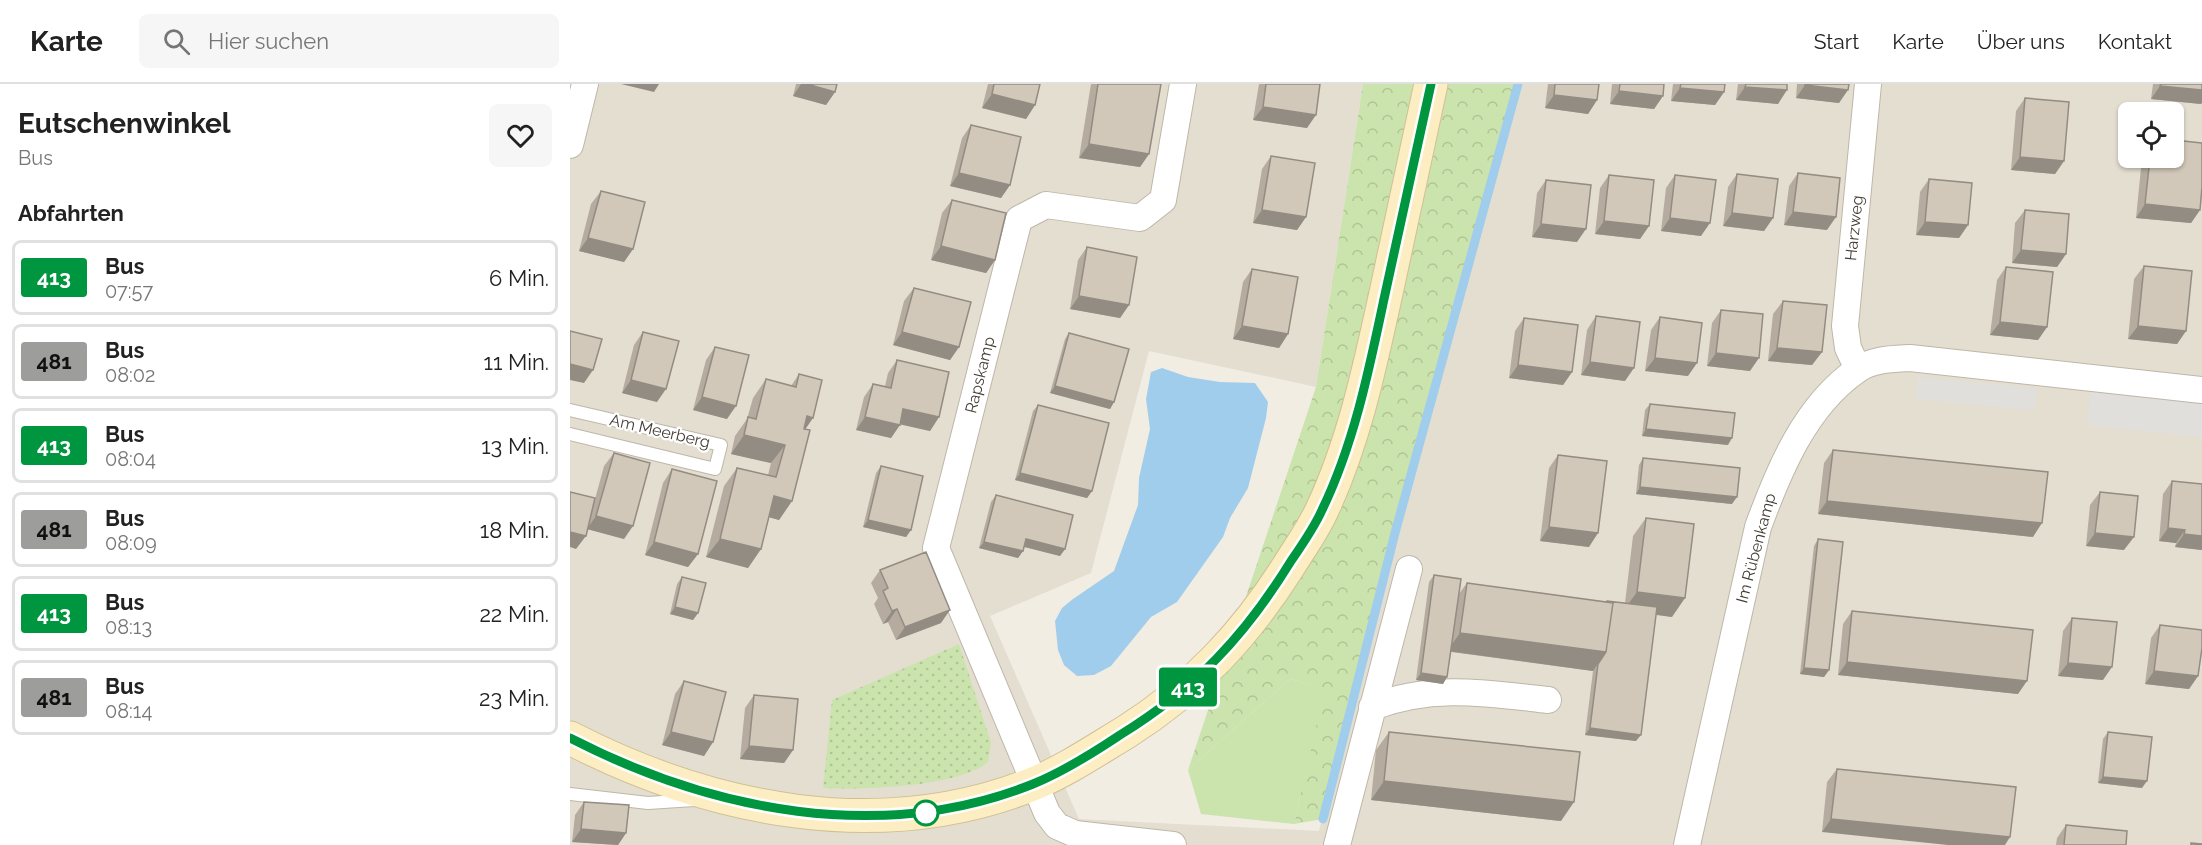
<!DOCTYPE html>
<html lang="de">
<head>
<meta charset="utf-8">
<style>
	body { margin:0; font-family:Raleway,sans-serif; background:#f6f6f6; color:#222; height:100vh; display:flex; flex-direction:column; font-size:22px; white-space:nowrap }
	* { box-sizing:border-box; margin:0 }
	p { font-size:20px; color:#767676 }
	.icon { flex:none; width:33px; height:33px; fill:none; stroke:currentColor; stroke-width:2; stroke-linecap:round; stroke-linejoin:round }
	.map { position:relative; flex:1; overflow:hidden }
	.drawer { display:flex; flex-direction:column; background:#fff; width:570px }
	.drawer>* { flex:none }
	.badge { padding:0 12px; border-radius:4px; font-size:21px; line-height:39px }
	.buttons { position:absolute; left:1548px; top:18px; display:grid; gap:12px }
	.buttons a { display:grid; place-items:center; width:66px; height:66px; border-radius:9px; background:#fff; box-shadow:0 2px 4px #0004; font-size:30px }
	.map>.badge { position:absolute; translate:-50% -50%; box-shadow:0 0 0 3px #fff }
	h2 { padding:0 18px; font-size:22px; line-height:54px }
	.round { display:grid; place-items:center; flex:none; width:63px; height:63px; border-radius:9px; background:#f6f6f6 }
	.headline { display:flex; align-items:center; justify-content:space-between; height:102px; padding:0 18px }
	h1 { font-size:28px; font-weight:700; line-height:45px }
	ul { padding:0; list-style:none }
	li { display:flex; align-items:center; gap:18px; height:75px; margin:0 12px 9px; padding:0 6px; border:3px solid #e0e0e0; border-radius:9px }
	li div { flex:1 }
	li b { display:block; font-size:22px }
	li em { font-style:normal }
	li .badge { min-width:66px; font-weight:700; text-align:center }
	header { display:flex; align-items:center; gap:36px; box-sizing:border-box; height:84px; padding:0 30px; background:#fff; border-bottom:2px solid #e0e0e0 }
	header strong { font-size:28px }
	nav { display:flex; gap:33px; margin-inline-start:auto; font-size:21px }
	.search { width:420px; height:54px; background:#f6f6f6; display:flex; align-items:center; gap:15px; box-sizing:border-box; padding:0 21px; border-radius:9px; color:#767676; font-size:22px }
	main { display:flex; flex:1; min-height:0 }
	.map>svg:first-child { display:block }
</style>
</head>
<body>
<header>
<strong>Karte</strong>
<div class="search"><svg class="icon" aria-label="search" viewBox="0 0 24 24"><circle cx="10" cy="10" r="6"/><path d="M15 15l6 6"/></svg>Hier suchen</div>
<nav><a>Start</a><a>Karte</a><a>Über uns</a><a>Kontakt</a></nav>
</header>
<main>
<section class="drawer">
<div class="headline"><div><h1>Eutschenwinkel</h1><p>Bus</p></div><a class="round"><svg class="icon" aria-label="heart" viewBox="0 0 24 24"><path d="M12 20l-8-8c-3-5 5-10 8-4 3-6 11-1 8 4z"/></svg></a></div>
<h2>Abfahrten</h2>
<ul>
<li><span class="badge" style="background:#009640;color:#fff">413</span><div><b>Bus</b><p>07:57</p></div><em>6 Min.</em></li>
<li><span class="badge" style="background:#9d9d9c;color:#111">481</span><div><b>Bus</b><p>08:02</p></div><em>11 Min.</em></li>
<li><span class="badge" style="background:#009640;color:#fff">413</span><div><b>Bus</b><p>08:04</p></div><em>13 Min.</em></li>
<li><span class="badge" style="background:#9d9d9c;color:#111">481</span><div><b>Bus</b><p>08:09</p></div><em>18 Min.</em></li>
<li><span class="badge" style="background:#009640;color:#fff">413</span><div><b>Bus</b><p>08:13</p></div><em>22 Min.</em></li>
<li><span class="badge" style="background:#9d9d9c;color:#111">481</span><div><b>Bus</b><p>08:14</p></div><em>23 Min.</em></li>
</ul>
</section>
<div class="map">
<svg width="1632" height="761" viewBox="0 0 1632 761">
	<defs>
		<pattern id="forest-crowns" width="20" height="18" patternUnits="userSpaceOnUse" patternTransform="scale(1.5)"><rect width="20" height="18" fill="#cbe4ad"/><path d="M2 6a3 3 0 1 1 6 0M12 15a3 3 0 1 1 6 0" fill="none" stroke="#b0c495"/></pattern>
		<pattern id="park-dots" width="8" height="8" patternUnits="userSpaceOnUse" patternTransform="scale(1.5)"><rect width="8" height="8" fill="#cbe4ad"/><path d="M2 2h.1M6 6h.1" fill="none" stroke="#b0c495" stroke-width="1.8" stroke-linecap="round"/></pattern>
	</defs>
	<rect width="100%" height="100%" fill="#f1ede3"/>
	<path fill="#e4ded1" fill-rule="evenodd" d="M 0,0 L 793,0 L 746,303 L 579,267 L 521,489 L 420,532 L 509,735 L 749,747 L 825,449 L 948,0 L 1632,0 L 1632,761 L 0,761 ZM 1558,28 L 1604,28 L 1604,74 L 1558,74 Z"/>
	<path fill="url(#forest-crowns)" d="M 793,0 L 950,0 L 825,449 L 753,735 L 724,740 L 754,604 L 720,595 L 618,686 L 746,303 Z"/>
	<path fill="url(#park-dots)" d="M 389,560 L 421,659 L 418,678 C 389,703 291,706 253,704 L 262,616 Z"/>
	<path fill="#cbe4ad" d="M 720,595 L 755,604 L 724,740 L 631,730 L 618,686 Z"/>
	<path fill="#e1dfdb" d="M 1348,293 L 1467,304 L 1465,326 L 1346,315 Z
		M 1521,307 L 1632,319 L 1632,353 L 1517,341 Z"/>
	<path fill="#a1cdec" d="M 592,284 L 618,293 L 650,298 L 685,299 L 698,318 L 696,334 L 678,404 L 660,434 L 653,453 L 607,518 L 581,533 L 541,582 L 524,591 L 507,592 L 494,581 L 488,566 L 485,537 L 492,524 L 503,515 L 544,487 L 568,421 L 569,394 L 580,345 L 576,315 L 581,288 Z"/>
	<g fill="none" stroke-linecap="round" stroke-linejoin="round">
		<path stroke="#a1cdec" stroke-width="9" d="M 753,735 L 825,449 L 948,0"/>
		<g stroke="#beb7a9" stroke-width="14">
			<path id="lane" d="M 0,326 L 151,361 L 145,385 L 0,350
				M 0,710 L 78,719 L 124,716"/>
		</g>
		<g stroke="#beb7a9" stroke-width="28">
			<path id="street" d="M 0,61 L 15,0
				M 1288,285 L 1278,264 L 1275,242 L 1298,0
				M 802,623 C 863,600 915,609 978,616
				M 603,761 L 505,750 L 487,742 L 477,729 L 366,464 L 449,135 L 476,121 L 570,134 L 593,116 L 613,0
				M 767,761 L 839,485
				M 1117,761 L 1188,443 C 1209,386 1235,322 1287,286 C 1302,275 1323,275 1340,274 L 1632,306"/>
		</g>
		<g stroke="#cfc095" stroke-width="35">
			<path id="secondary" d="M 0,654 C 142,727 310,761 463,700 C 495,687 526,666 556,648 C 624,605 675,551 718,483 C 729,465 743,446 752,426 C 784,358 800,282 816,209 C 831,139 846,70 861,0"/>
		</g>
		<use href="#lane" stroke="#fff" stroke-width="12"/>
		<use href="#street" stroke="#fff" stroke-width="26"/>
		<use href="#secondary" stroke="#fceec2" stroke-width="33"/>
	</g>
	<path fill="#b5ac9f" d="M 226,0 L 267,0 L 265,8 L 256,21 L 223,12 Z
		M 418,0 L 470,0 L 465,21 L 456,35 L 412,24 Z
		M 521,0 L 591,0 L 579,70 L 570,83 L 509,74 Z
		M 689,0 L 750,0 L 737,44 L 683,36 Z
		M 978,0 L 1029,0 L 1027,16 L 1018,30 L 975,24 Z
		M 1042,0 L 1094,0 L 1093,12 L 1084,25 L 1040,20 Z
		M 1103,0 L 1155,0 L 1154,8 L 1145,21 L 1101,17 Z
		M 1168,0 L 1217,0 L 1208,20 L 1166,16 Z
		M 1227,0 L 1279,0 L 1269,19 L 1226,14 Z
		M 1583,0 L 1632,0 L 1631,20 L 1581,15 Z
		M 1455,14 L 1494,77 L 1485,90 L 1441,86 L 1446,27 Z
		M 401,41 L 440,101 L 431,114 L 380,102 L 392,54 Z
		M 701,72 L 736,133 L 727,146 L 683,139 L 692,85 Z
		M 1572,74 L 1604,74 L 1630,126 L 1621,139 L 1566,134 Z
		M 1228,89 L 1257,146 L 1214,141 L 1219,102 Z
		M 1167,90 L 1203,134 L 1194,147 L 1153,142 L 1158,103 Z
		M 1039,91 L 1079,142 L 1070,155 L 1025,150 L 1030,104 Z
		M 1105,91 L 1131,152 L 1091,147 L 1096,104 Z
		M 1359,95 L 1398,141 L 1389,154 L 1346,151 L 1350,108 Z
		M 976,96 L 1007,158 L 962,153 L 967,109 Z
		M 31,107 L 63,165 L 54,178 L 9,167 L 21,120 Z
		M 382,116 L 425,176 L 416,189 L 361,176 L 372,129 Z
		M 1455,126 L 1496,170 L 1487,183 L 1442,179 L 1445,139 Z
		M 517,163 L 559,221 L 550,234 L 500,225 L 508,176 Z
		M 1574,182 L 1616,247 L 1607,260 L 1558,255 L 1564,195 Z
		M 1436,183 L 1477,243 L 1468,256 L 1420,251 L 1427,196 Z
		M 682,185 L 718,250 L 709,264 L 663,255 L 673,198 Z
		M 344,204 L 389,263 L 380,276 L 323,261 L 334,217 Z
		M 1213,217 L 1252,268 L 1242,281 L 1198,277 L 1203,230 Z
		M 1151,226 L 1180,287 L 1137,282 L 1142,239 Z
		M 1026,232 L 1055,297 L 1011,291 L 1017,246 Z
		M 1090,233 L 1118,292 L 1075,287 L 1081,246 Z
		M 954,234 L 1002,288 L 993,301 L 939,294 L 945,247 Z
		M 73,248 L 87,318 L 52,309 L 64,261 Z
		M 499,249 L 544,318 L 540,325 L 480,309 L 495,255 Z
		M 145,263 L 157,335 L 123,326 L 136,276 Z
		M 327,276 L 369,333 L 360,347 L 330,340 L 321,354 L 286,346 L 294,313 L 303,300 L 315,302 L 318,289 Z
		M 229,290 L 235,345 L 222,417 L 209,436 L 199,433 L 191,465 L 178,484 L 136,473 L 154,402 L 167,384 L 198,391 L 201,379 L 161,370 L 165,352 L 177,335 L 183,314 L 196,295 L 221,302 Z
		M 1080,320 L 1158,361 L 1072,352 L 1075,326 Z
		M 468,321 L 522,407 L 517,414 L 445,396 L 463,327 Z
		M 1263,366 L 1463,453 L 1248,430 L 1254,379 Z
		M 44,369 L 54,455 L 17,445 L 6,465 L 18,441 L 34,382 Z
		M 988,371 L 1019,463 L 970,457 L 979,384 Z
		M 1073,374 L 1162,420 L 1066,410 L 1069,381 Z
		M 311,382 L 341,446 L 336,453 L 293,443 L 306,389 Z
		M 102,385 L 128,470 L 118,483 L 75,471 L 93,399 Z
		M 1602,397 L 1632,466 L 1605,463 L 1606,459 L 1589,457 L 1593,410 Z
		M 1530,408 L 1554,466 L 1516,462 L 1520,421 Z
		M 426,411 L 495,465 L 490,472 L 454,463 L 453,467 L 448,474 L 409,464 L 421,418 Z
		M 1076,434 L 1102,533 L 1086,531 L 1066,657 L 1015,651 L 1023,587 L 881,568 L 877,593 L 873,600 L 846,596 L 859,498 L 864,491 L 888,511 L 897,499 L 1036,518 L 1055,519 L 1063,452 Z
		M 1248,455 L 1259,586 L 1254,593 L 1230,590 L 1244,462 Z
		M 310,486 L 371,539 L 326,556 L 318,538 L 313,540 L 304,520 L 308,514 L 301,499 Z
		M 112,493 L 128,529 L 123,536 L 100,530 L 107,500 Z
		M 1282,527 L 1448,610 L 1268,591 L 1273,540 Z
		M 1502,534 L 1533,596 L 1488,592 L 1493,547 Z
		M 1590,541 L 1628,592 L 1619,605 L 1575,600 L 1581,554 Z
		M 114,597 L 143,658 L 134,672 L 92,661 L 105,610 Z
		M 184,611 L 223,666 L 214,679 L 170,675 L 175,624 Z
		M 819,648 L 991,737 L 801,716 L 806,666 Z
		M 1538,648 L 1572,704 L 1528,699 L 1533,655 Z
		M 1267,685 L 1446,703 L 1252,748 L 1257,698 Z
		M 14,718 L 56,749 L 48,761 L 2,758 L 5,731 Z
		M 1496,741 L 1556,761 L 1486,761 L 1487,754 Z"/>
	<path fill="#938c82" d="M 51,0 L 89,0 L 84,8 Z
		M 231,0 L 237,0 L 265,8 L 256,21 L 223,12 Z
		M 1235,1 L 1278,6 L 1269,19 L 1226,14 Z
		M 1590,2 L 1632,6 L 1632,19 L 1631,20 L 1581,15 Z
		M 1175,3 L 1217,6 L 1208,20 L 1166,16 Z
		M 1110,4 L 1154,8 L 1145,21 L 1101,17 Z
		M 1049,7 L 1093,12 L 1084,25 L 1040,20 Z
		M 422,10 L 465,21 L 456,35 L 412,24 Z
		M 984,11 L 1027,16 L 1018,30 L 975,24 Z
		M 693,23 L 746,31 L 737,44 L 683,36 Z
		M 519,60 L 579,70 L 570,83 L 509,74 Z
		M 1450,73 L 1494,77 L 1485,90 L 1441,86 Z
		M 389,89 L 440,101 L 431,114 L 380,102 Z
		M 1575,120 L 1630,126 L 1621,139 L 1566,134 Z
		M 692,126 L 736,133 L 727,146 L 683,139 Z
		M 1223,128 L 1266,133 L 1257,146 L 1214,141 Z
		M 1162,129 L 1203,134 L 1194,147 L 1153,142 Z
		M 1100,134 L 1140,139 L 1131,152 L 1091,147 Z
		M 1034,137 L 1079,142 L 1070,155 L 1025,150 Z
		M 1355,138 L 1398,141 L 1389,154 L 1346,151 Z
		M 971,140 L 1016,145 L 1007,158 L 962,153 Z
		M 18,154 L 63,165 L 54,178 L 9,167 Z
		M 371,162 L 425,176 L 416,189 L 361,176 Z
		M 1451,166 L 1496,170 L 1487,183 L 1442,179 Z
		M 509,212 L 559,221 L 550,234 L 500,225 Z
		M 1430,238 L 1477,243 L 1468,256 L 1420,251 Z
		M 672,242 L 718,250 L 709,264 L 663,255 Z
		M 1568,242 L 1616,247 L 1607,260 L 1558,255 Z
		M 332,248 L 389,263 L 380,276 L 323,261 Z
		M 1207,264 L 1252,268 L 1242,281 L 1198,277 Z
		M 1146,269 L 1189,274 L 1180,287 L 1137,282 Z
		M 1085,274 L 1127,279 L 1118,292 L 1075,287 Z
		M 1020,278 L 1064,284 L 1055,297 L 1011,291 Z
		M 0,280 L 23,286 L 14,299 L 0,296 Z
		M 948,281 L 1002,288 L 993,301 L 939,294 Z
		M 61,296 L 96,305 L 87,318 L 52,309 Z
		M 485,302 L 544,318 L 540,325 L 480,309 Z
		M 132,313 L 166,322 L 157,335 L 123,326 Z
		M 333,325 L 369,333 L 360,347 L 324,339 Z
		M 237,332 L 243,334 L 230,353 Z
		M 295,333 L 330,341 L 321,354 L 286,346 Z
		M 1076,345 L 1162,354 L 1158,361 L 1072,352 Z
		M 174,351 L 215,361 L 201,379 L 161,370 Z
		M 450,389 L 522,407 L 517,414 L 445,396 Z
		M 1070,403 L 1167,413 L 1162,420 L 1066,410 Z
		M 204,412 L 222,417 L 209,436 L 191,431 Z
		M 1257,417 L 1472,439 L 1463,453 L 1248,430 Z
		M 26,432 L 63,442 L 54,455 L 17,445 Z
		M 298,436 L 341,446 L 336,453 L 293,443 Z
		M 979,443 L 1028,449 L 1019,463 L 970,457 Z
		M 1598,444 L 1615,446 L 1606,459 L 1589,457 Z
		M 0,448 L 16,452 L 6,465 L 0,463 Z
		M 1525,449 L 1564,453 L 1554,466 L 1516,462 Z
		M 1614,450 L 1632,452 L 1632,466 L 1605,463 Z
		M 150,455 L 191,465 L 178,484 L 136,473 Z
		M 456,455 L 495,465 L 490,472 L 451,462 Z
		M 84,458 L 128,470 L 118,483 L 75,471 Z
		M 414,458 L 453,467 L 448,474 L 409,464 Z
		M 1067,508 L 1115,514 L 1102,533 L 1054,526 Z
		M 105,523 L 128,529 L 123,536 L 100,530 Z
		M 327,525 L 318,538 L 313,540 L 322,527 Z
		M 380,526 L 371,539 L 326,556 L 335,543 Z
		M 890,549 L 1036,568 L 1023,587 L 877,567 Z
		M 1277,578 L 1457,597 L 1448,610 L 1268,591 Z
		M 1498,579 L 1542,583 L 1533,596 L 1488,592 Z
		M 1234,584 L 1259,586 L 1254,593 L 1230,590 Z
		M 1584,587 L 1628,592 L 1619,605 L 1575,600 Z
		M 851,589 L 877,593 L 873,600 L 846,596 Z
		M 1020,644 L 1071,651 L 1066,657 L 1015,651 Z
		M 101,648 L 143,658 L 134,672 L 92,661 Z
		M 179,662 L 223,666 L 214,679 L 170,675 Z
		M 1533,693 L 1577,697 L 1572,704 L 1528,699 Z
		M 814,697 L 1004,718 L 991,737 L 801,716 Z
		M 1261,735 L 1440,753 L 1435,761 L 1378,761 L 1252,748 Z
		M 11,745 L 56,749 L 48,761 L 2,758 Z"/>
	<path fill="#d2c8b9" stroke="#938c82" stroke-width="1.5" d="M 237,0 L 267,0 L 265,8 Z
		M 424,0 L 470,0 L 465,21 L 422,10 Z
		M 528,0 L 591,0 L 579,70 L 519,60 Z
		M 696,0 L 750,0 L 746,31 L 693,23 Z
		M 985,0 L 1029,0 L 1027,16 L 984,11 Z
		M 1050,0 L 1094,0 L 1093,12 L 1049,7 Z
		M 1111,0 L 1155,0 L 1154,8 L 1110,4 Z
		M 1176,0 L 1217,0 L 1217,6 L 1175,3 Z
		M 1235,0 L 1279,0 L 1278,6 L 1235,1 Z
		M 1591,0 L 1632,0 L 1632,6 L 1590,2 Z
		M 1455,14 L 1499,18 L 1494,77 L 1450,73 Z
		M 401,41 L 451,53 L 440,101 L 389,89 Z
		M 1604,56 L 1632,59 L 1632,103 L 1630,126 L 1575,120 L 1580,74 L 1604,74 Z
		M 701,72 L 745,79 L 736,133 L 692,126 Z
		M 1228,89 L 1270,94 L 1266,133 L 1223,128 Z
		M 1167,90 L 1208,95 L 1203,134 L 1162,129 Z
		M 1039,91 L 1084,96 L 1079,142 L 1034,137 Z
		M 1105,91 L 1146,96 L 1140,139 L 1100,134 Z
		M 1359,95 L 1402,99 L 1398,141 L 1355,138 Z
		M 976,96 L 1021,101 L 1016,145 L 971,140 Z
		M 31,107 L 75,118 L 63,165 L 18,154 Z
		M 382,116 L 436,129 L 425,176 L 371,162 Z
		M 1455,126 L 1499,130 L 1496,170 L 1451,166 Z
		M 517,163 L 567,173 L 559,221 L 509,212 Z
		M 1574,182 L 1622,187 L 1616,247 L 1568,242 Z
		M 1436,183 L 1483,188 L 1477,243 L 1430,238 Z
		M 682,185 L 728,193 L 718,250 L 672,242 Z
		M 344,204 L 401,218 L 389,263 L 332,248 Z
		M 1213,217 L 1257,221 L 1252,268 L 1207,264 Z
		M 1151,226 L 1193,230 L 1189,274 L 1146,269 Z
		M 1026,232 L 1070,238 L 1064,284 L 1020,278 Z
		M 1090,233 L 1132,239 L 1127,279 L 1085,274 Z
		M 954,234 L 1008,241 L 1002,288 L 948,281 Z
		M 0,247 L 32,255 L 23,286 L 0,280 Z
		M 73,248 L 109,257 L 96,305 L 61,296 Z
		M 499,249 L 559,265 L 544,318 L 485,302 Z
		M 145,263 L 179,271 L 166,322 L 132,313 Z
		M 327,276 L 379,288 L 369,333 L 333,325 L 330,341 L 295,333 L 303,300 L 321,304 Z
		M 229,290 L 252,296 L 243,334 L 237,332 L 234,345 L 240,346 L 222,417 L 204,412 L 191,465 L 150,455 L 167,384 L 206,393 L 215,361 L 174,351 L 178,333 L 186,335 L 196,295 L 226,303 Z
		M 1080,320 L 1165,329 L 1162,354 L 1076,345 Z
		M 468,321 L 539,339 L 522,407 L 450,389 Z
		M 1263,366 L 1478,388 L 1472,439 L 1257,417 Z
		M 44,369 L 80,379 L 63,442 L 26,432 Z
		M 988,371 L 1037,377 L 1028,449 L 979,443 Z
		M 1073,374 L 1170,384 L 1167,413 L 1070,403 Z
		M 311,382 L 353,392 L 341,446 L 298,436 Z
		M 102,385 L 147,397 L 128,470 L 84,458 Z
		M 1602,397 L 1632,400 L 1632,452 L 1614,450 L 1615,446 L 1598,444 Z
		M 0,408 L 25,414 L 16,452 L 0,448 Z
		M 1530,408 L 1568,412 L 1564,453 L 1525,449 Z
		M 426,411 L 503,431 L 495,465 L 456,455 L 453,467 L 414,458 Z
		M 1076,434 L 1124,440 L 1115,514 L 1067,508 Z
		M 1248,455 L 1273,458 L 1259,586 L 1234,584 Z
		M 356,468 L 380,526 L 335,543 L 327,525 L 322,527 L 313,507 L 318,504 L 310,486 Z
		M 864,491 L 891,495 L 877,593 L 851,589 Z
		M 112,493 L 136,499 L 128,529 L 105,523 Z
		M 897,499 L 1043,519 L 1036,568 L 890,549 Z
		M 1037,517 L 1087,523 L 1071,651 L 1020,644 L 1028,580 L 1036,568 L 1043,519 L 1036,518 Z
		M 1282,527 L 1463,546 L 1457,597 L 1277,578 Z
		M 1502,534 L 1547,538 L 1542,583 L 1498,579 Z
		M 1590,541 L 1632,546 L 1632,564 L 1628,592 L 1584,587 Z
		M 114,597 L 156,608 L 143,658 L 101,648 Z
		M 184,611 L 228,615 L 223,666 L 179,662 Z
		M 819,648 L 1010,668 L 1004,718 L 814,697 Z
		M 1538,648 L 1582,653 L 1577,697 L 1533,693 Z
		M 1267,685 L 1446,703 L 1440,753 L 1261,735 Z
		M 14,718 L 59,721 L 56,749 L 11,745 Z
		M 1496,741 L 1557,747 L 1556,761 L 1494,761 Z
		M 1621,759 L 1632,760 L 1632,761 L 1621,761 Z"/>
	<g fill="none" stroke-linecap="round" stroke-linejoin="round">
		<g stroke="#fff" stroke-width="14">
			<path id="line" d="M 0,654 C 142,727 310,761 463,700 C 493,688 523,669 550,651 C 625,605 675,552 721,477 C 732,461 744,444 752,426 C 784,360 799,286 814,215 C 830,143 845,72 861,0"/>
		</g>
		<use href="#line" stroke="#009640" stroke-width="9"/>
	</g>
	<circle fill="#fff" stroke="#009640" stroke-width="3" cx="356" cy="729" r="12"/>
	<g text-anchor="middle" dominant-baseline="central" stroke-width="4.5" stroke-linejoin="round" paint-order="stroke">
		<g font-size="16" fill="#423c34" stroke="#fff">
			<text transform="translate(1284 144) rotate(-84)">Harzweg</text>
			<text transform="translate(410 291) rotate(-76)">Rapskamp</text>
			<text transform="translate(90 347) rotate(13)">Am Meerberg</text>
			<text transform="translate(1186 464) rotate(-75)">Im Rübenkamp</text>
		</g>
	</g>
</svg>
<div class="buttons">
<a><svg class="icon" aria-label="locate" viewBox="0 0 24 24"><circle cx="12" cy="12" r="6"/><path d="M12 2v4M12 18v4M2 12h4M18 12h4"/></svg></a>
</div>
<b class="badge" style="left:618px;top:603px;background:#009640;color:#fff">413</b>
</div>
</main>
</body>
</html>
